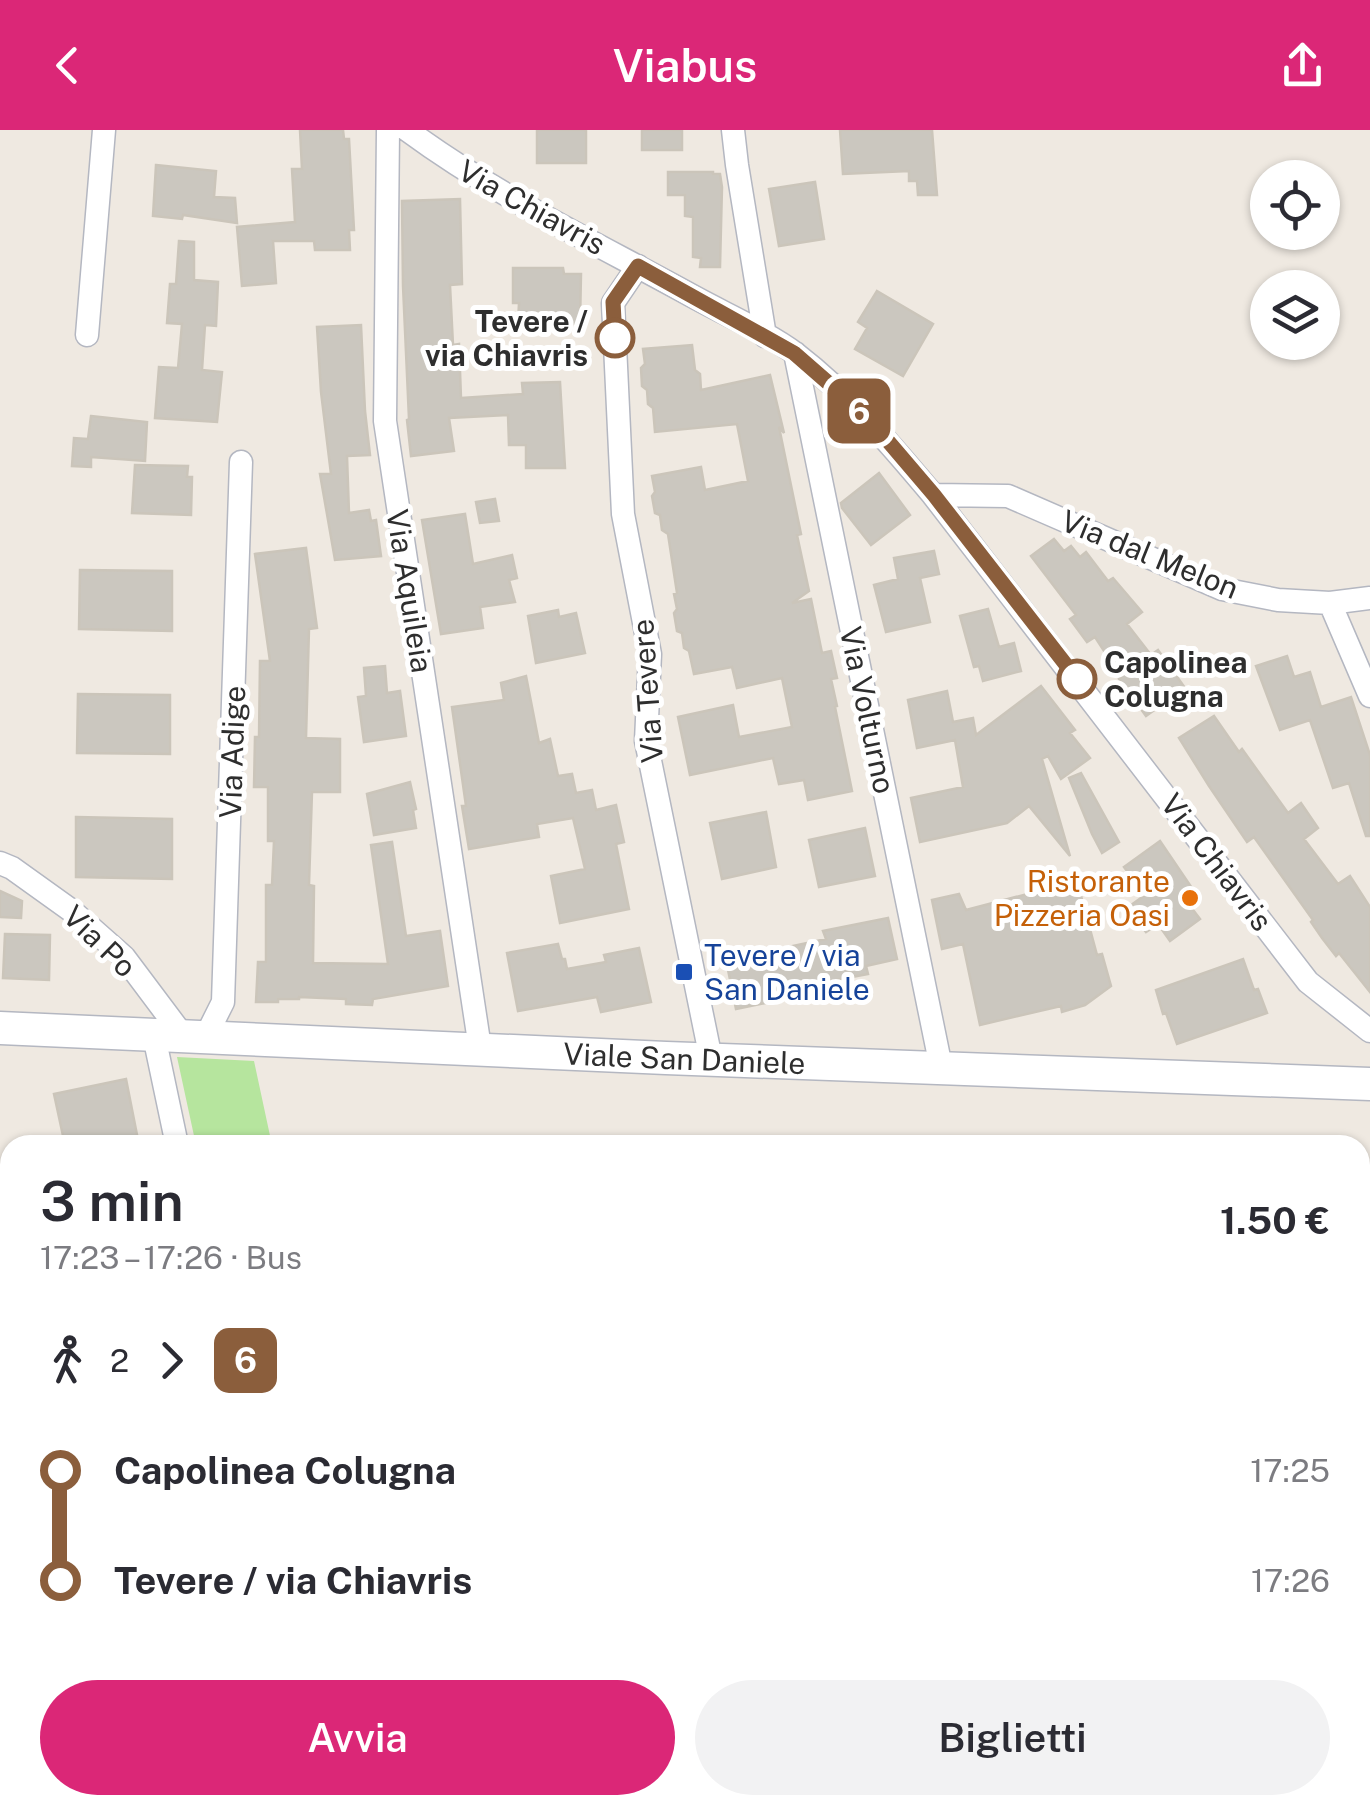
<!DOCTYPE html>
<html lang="it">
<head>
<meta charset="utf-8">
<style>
	body { margin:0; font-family:"Public Sans",sans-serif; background:#f2f2f3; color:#2b2b33; height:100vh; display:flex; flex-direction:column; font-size:38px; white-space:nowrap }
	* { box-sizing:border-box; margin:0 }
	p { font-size:32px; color:#7c7c81 }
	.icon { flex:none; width:55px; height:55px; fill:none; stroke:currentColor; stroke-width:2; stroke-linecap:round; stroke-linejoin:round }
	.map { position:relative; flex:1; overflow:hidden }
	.details { position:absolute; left:0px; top:1005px; width:1370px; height:680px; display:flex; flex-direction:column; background:#fff; border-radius:30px 30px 0 0; box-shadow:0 2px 8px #0004 }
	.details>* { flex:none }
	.badge { padding:0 20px; border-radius:15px; font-size:35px; line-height:65px }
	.controls { position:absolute; left:1250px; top:30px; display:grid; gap:20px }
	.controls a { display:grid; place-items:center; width:90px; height:90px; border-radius:50%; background:#fff; box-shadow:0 2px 8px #0004; font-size:50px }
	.map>.badge { position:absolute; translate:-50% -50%; box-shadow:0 0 0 5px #fff }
	.legs { display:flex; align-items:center; gap:15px; height:110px; padding:0 40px; font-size:32px }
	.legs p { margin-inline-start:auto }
	.summary { display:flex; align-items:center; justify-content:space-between; height:170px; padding:0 40px }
	h1 { font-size:55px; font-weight:600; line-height:75px }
	.action { display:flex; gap:20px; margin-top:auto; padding:20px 40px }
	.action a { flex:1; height:115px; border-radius:60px; background:#db2777; color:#fff; font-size:40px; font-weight:600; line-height:115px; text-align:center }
	.action a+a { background:#f2f2f3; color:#2b2b33 }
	ul { padding:0 40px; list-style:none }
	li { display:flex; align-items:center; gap:35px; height:110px; font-size:38px }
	li i { display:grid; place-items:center; width:15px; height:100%; margin:0 12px; background:currentColor }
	li i::after { content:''; width:25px; height:25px; margin:-12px; border:8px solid; border-radius:50%; background:#fff }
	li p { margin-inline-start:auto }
	li:first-child i { background:linear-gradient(#0000 50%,currentColor 0) }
	li:last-child i { background:linear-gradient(currentColor 50%,#0000 0) }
	header { display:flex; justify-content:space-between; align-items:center; height:130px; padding:0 40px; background:#db2777; color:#fff; font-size:45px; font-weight:600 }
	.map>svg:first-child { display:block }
</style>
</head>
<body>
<header><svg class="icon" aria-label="back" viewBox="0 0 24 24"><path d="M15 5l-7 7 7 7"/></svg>Viabus<svg class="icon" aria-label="share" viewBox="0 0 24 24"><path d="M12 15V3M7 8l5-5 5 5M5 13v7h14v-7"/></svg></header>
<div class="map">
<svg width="1370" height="1685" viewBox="0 0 1370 1685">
	<rect width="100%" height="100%" fill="#efe9e1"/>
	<path fill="#b6e59e" d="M 177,927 L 254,931 L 272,1015 L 196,1015 Z
		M 0,1595 L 10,1595 L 10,1663 L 0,1668 Z
		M 1174,1675 L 1295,1675 L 1299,1685 L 1179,1685 Z"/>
	<path fill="#cbc7bf" stroke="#cbc5ba" stroke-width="2.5" d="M 300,0 L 343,0 L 344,9 L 349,9 L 354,100 L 349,100 L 350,120 L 315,120 L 314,111 L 273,111 L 276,153 L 242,156 L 237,97 L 295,92 L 292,39 L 302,39 Z
		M 537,0 L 586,0 L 586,33 L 537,33 Z
		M 642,0 L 682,0 L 682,20 L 642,20 Z
		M 840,0 L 932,0 L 937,65 L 918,65 L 917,51 L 909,51 L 909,41 L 843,44 Z
		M 156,35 L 216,41 L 214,67 L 235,68 L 237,93 L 183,85 L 182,89 L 153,86 Z
		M 668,42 L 713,42 L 713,44 L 720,44 L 722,57 L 720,137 L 700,137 L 701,128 L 693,127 L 693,87 L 685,86 L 685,65 L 668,65 Z
		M 815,52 L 824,109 L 779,116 L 769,59 Z
		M 460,69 L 462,154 L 450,155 L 453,215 L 459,214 L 461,268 L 523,264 L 522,253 L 560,252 L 565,338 L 526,338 L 526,315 L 509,315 L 508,285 L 449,288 L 454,321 L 411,326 L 407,290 L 409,289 L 403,156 L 402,71 Z
		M 179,111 L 194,112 L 194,150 L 218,152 L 216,196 L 205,195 L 202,240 L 222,242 L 217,292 L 155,288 L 159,237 L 178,238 L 182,194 L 167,193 L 170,154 L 176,154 Z
		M 513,138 L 563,138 L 564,144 L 581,144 L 580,194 L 561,194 L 561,196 L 518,193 L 519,173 L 513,173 Z
		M 877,161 L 933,194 L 903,246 L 855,219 L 867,198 L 858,192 Z
		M 361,195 L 365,281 L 370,325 L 347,326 L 349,383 L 369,380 L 371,391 L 376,390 L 381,426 L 335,430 L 320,344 L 331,344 L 321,262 L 317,197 Z
		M 692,215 L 695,240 L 700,244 L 701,260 L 770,245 L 784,303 L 779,297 L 801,404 L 797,405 L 809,461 L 792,473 L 811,469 L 822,523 L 831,521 L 837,548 L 831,549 L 837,576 L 835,577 L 852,661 L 808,670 L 804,650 L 779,654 L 773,628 L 690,645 L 678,587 L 733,575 L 739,607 L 792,597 L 782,548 L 737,558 L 732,537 L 694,544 L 689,521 L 684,518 L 682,503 L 677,501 L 674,483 L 677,479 L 674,464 L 677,463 L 668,404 L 662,400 L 660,385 L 655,383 L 652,366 L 655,362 L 652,346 L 701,337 L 705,360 L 748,351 L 737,294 L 655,302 L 653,278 L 648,274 L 647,260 L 642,256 L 641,238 L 645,234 L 643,219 Z
		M 91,286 L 147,292 L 145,331 L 91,327 L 91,337 L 72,336 L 74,308 L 88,309 Z
		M 135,335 L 188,336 L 187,347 L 192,347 L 191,385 L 132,383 Z
		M 879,343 L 910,385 L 871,415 L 842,378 L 841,373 Z
		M 495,369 L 499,391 L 480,393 L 476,372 Z
		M 465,384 L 473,434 L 512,425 L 517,448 L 509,450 L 515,472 L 480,477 L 483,498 L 441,504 L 422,390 Z
		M 1054,409 L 1064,421 L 1071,416 L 1080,427 L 1086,422 L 1108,451 L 1113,448 L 1142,482 L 1127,494 L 1151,525 L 1158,520 L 1185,558 L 1146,586 L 1119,549 L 1121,547 L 1095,507 L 1087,512 L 1070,489 L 1076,485 L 1031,426 Z
		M 306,418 L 317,498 L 309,499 L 306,608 L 340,609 L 340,662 L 312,662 L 309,755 L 314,756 L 313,833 L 388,834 L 371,715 L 392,712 L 406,806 L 440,801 L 448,856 L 373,869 L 372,875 L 346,874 L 346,869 L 299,867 L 299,869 L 278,869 L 278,872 L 256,872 L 258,832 L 266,832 L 266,755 L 272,755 L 274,711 L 268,711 L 268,657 L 254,657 L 255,607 L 259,607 L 260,531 L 270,531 L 255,424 Z
		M 934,421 L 939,444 L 920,448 L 930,492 L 886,502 L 874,455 L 898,449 L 894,428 Z
		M 80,440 L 172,441 L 172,501 L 79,499 Z
		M 988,479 L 999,517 L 1014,513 L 1021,541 L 983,551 L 979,536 L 974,537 L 960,486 Z
		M 558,480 L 559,487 L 576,483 L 585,523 L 536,533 L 528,486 Z
		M 1287,526 L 1294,547 L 1310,542 L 1321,577 L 1351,567 L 1370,625 L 1370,706 L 1366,706 L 1349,653 L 1333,658 L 1310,590 L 1280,600 L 1256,536 Z
		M 385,536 L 387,563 L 400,561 L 406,606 L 364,612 L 358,567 L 366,566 L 364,538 Z
		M 526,546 L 539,613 L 550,609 L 558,646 L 572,644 L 576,663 L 592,660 L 596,680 L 616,675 L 624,712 L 616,714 L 629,779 L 560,793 L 551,746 L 585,739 L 573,688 L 537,694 L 539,707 L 469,719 L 462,676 L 466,676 L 452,577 L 504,570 L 501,553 Z
		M 1041,556 L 1075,600 L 1070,603 L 1090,628 L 1061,649 L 1048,626 L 1042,629 L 1070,726 L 1029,676 L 1007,693 L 920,712 L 911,668 L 963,657 L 955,610 L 917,618 L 908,570 L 947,561 L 953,592 L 973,588 L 976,605 Z
		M 78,564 L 170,565 L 170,624 L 77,623 Z
		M 1214,586 L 1239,622 L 1242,619 L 1288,683 L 1301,673 L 1318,698 L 1304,709 L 1338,754 L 1350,746 L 1370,777 L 1370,862 L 1339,823 L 1336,826 L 1322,808 L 1311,792 L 1313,790 L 1254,707 L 1247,712 L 1209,656 L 1179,608 Z
		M 1081,643 L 1119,712 L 1102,723 L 1092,704 L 1069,648 Z
		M 410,652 L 416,679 L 413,680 L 416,698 L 374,705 L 367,664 Z
		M 766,682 L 776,737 L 722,749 L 710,693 Z
		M 76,687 L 172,689 L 172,749 L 76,747 Z
		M 865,698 L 875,746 L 819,757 L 809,710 Z
		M 1160,711 L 1196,764 L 1187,772 L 1200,789 L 1170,811 L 1158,794 L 1146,802 L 1127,778 L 1145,765 L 1124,737 Z
		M 1077,751 L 1097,825 L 1102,824 L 1111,856 L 1085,875 L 1062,882 L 1061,876 L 980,895 L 963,814 L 942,819 L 932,770 L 959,764 L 966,780 Z
		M 0,761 L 22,771 L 21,788 L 0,787 Z
		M 888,788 L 897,829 L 866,836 L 868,844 L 804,856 L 805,865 L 736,879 L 726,830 L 826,809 L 823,801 Z
		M 5,804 L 50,805 L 49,850 L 3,848 Z
		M 558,814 L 562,829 L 565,829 L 567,839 L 606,832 L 604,825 L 639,818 L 651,872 L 601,882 L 597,867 L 518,881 L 507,823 Z
		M 1243,829 L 1254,860 L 1258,859 L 1267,883 L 1177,914 L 1166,883 L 1163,884 L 1156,860 Z
		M 126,949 L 139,1015 L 65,1015 L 54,964 Z"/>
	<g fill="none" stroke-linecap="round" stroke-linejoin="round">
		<g stroke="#b4b7c1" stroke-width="25">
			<path id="street" d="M 388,0 L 385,291 L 480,918
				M 407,0 C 498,67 598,114 696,168 C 727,185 768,203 796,224 C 848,264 891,315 933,365 L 1308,852 L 1370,901
				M 733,0 L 737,35 L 765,206
				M 638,136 L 613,173 L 623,384 L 650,524 L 646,611 L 711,929
				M 87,205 L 104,0
				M 795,223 L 941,937
				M 933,365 L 1008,366 L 1222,459 L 1278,470 L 1330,473 L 1370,468
				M 1330,473 L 1370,566
				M 0,733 L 12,738 L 72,781 L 124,827 L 184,907
				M 154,906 L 177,1015
				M 205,908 L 223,872 L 241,332
				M 0,1572 L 10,1571
				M 583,1675 L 588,1685"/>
		</g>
		<g stroke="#b4b7c1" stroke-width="35">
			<g id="secondary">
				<path id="s1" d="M 0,898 L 666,928 L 1370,954"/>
			</g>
		</g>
		<path stroke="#c9c9c9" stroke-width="5" stroke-dasharray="8 5" stroke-linecap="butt" d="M 1360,1513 L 1370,1512
			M 255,1685 L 258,1675"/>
		<use href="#street" stroke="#fff" stroke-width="22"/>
		<use href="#secondary" stroke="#fff" stroke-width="32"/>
	</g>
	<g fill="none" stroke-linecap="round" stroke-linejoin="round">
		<g stroke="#fff" stroke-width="22">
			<path id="line-1" d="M 615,208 L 613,172 L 638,136 L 794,223 L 849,271 L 876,297 L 934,365 L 1077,549"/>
		</g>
		<use href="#line-1" stroke="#8b5e3c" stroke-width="15"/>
	</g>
	<g fill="#fff" stroke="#8b5e3c" stroke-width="5">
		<circle cx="615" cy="208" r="18"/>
		<circle cx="1077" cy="549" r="18"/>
	</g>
	<circle fill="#e8710a" stroke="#fff" stroke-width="4" cx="1190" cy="768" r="10"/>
	<rect fill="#1a4fb4" stroke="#fff" stroke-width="4" x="674" y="832" width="20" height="20" rx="5"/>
	<g text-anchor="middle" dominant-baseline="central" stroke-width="10" stroke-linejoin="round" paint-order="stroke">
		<g font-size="30" fill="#2e2e2e" stroke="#fff">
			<text transform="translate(532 77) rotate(29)">Via Chiavris</text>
			<text transform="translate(1150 424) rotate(22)">Via dal Melon</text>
			<text transform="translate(410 461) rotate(81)">Via Aquileia</text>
			<text transform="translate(647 561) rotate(-94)">Via Tevere</text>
			<text transform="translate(868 580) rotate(78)">Via Volturno</text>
			<text transform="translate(232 622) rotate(-88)">Via Adige</text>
			<text transform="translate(1217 732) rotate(53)">Via Chiavris</text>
			<text transform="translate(100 811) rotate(44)">Via Po</text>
			<text stroke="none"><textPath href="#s1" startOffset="685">Viale San Daniele</textPath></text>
		</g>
		<g font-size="30" font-weight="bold" fill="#2e2e2e" stroke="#fff" text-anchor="end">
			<text x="588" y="191">Tevere /<tspan x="588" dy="34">via Chiavris</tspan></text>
			<text x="1104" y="532" text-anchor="start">Capolinea<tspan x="1104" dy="34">Colugna</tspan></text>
		</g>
		<g font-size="30" fill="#c56008" stroke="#fff" text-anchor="end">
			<text x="1170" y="751">Ristorante<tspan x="1170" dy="34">Pizzeria Oasi</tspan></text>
		</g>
		<g font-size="30" fill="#164399" stroke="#fff" text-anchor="start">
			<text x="704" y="825">Tevere / via<tspan x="704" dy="34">San Daniele</tspan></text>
		</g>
	</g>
</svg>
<div class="controls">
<a><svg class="icon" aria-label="locate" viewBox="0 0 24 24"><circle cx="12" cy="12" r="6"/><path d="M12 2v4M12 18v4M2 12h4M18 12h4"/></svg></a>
<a><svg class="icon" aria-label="layers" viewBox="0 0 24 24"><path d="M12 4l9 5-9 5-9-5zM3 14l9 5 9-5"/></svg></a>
</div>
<b class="badge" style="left:859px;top:281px;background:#8b5e3c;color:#fff">6</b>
<section class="details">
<div class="summary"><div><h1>3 min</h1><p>17:23 – 17:26 · Bus</p></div><b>1.50 €</b></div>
<div class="legs"><svg class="icon" aria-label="walk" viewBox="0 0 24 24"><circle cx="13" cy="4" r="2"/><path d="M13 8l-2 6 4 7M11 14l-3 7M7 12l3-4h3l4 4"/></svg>2<svg class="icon" aria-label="forward" viewBox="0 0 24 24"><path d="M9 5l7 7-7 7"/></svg><b class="badge" style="background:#8b5e3c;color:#fff">6</b></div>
<ul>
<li><i style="color:#8b5e3c"></i><b>Capolinea Colugna</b><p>17:25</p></li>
<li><i style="color:#8b5e3c"></i><b>Tevere / via Chiavris</b><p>17:26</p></li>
</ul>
<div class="action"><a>Avvia</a><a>Biglietti</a></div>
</section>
</div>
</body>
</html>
